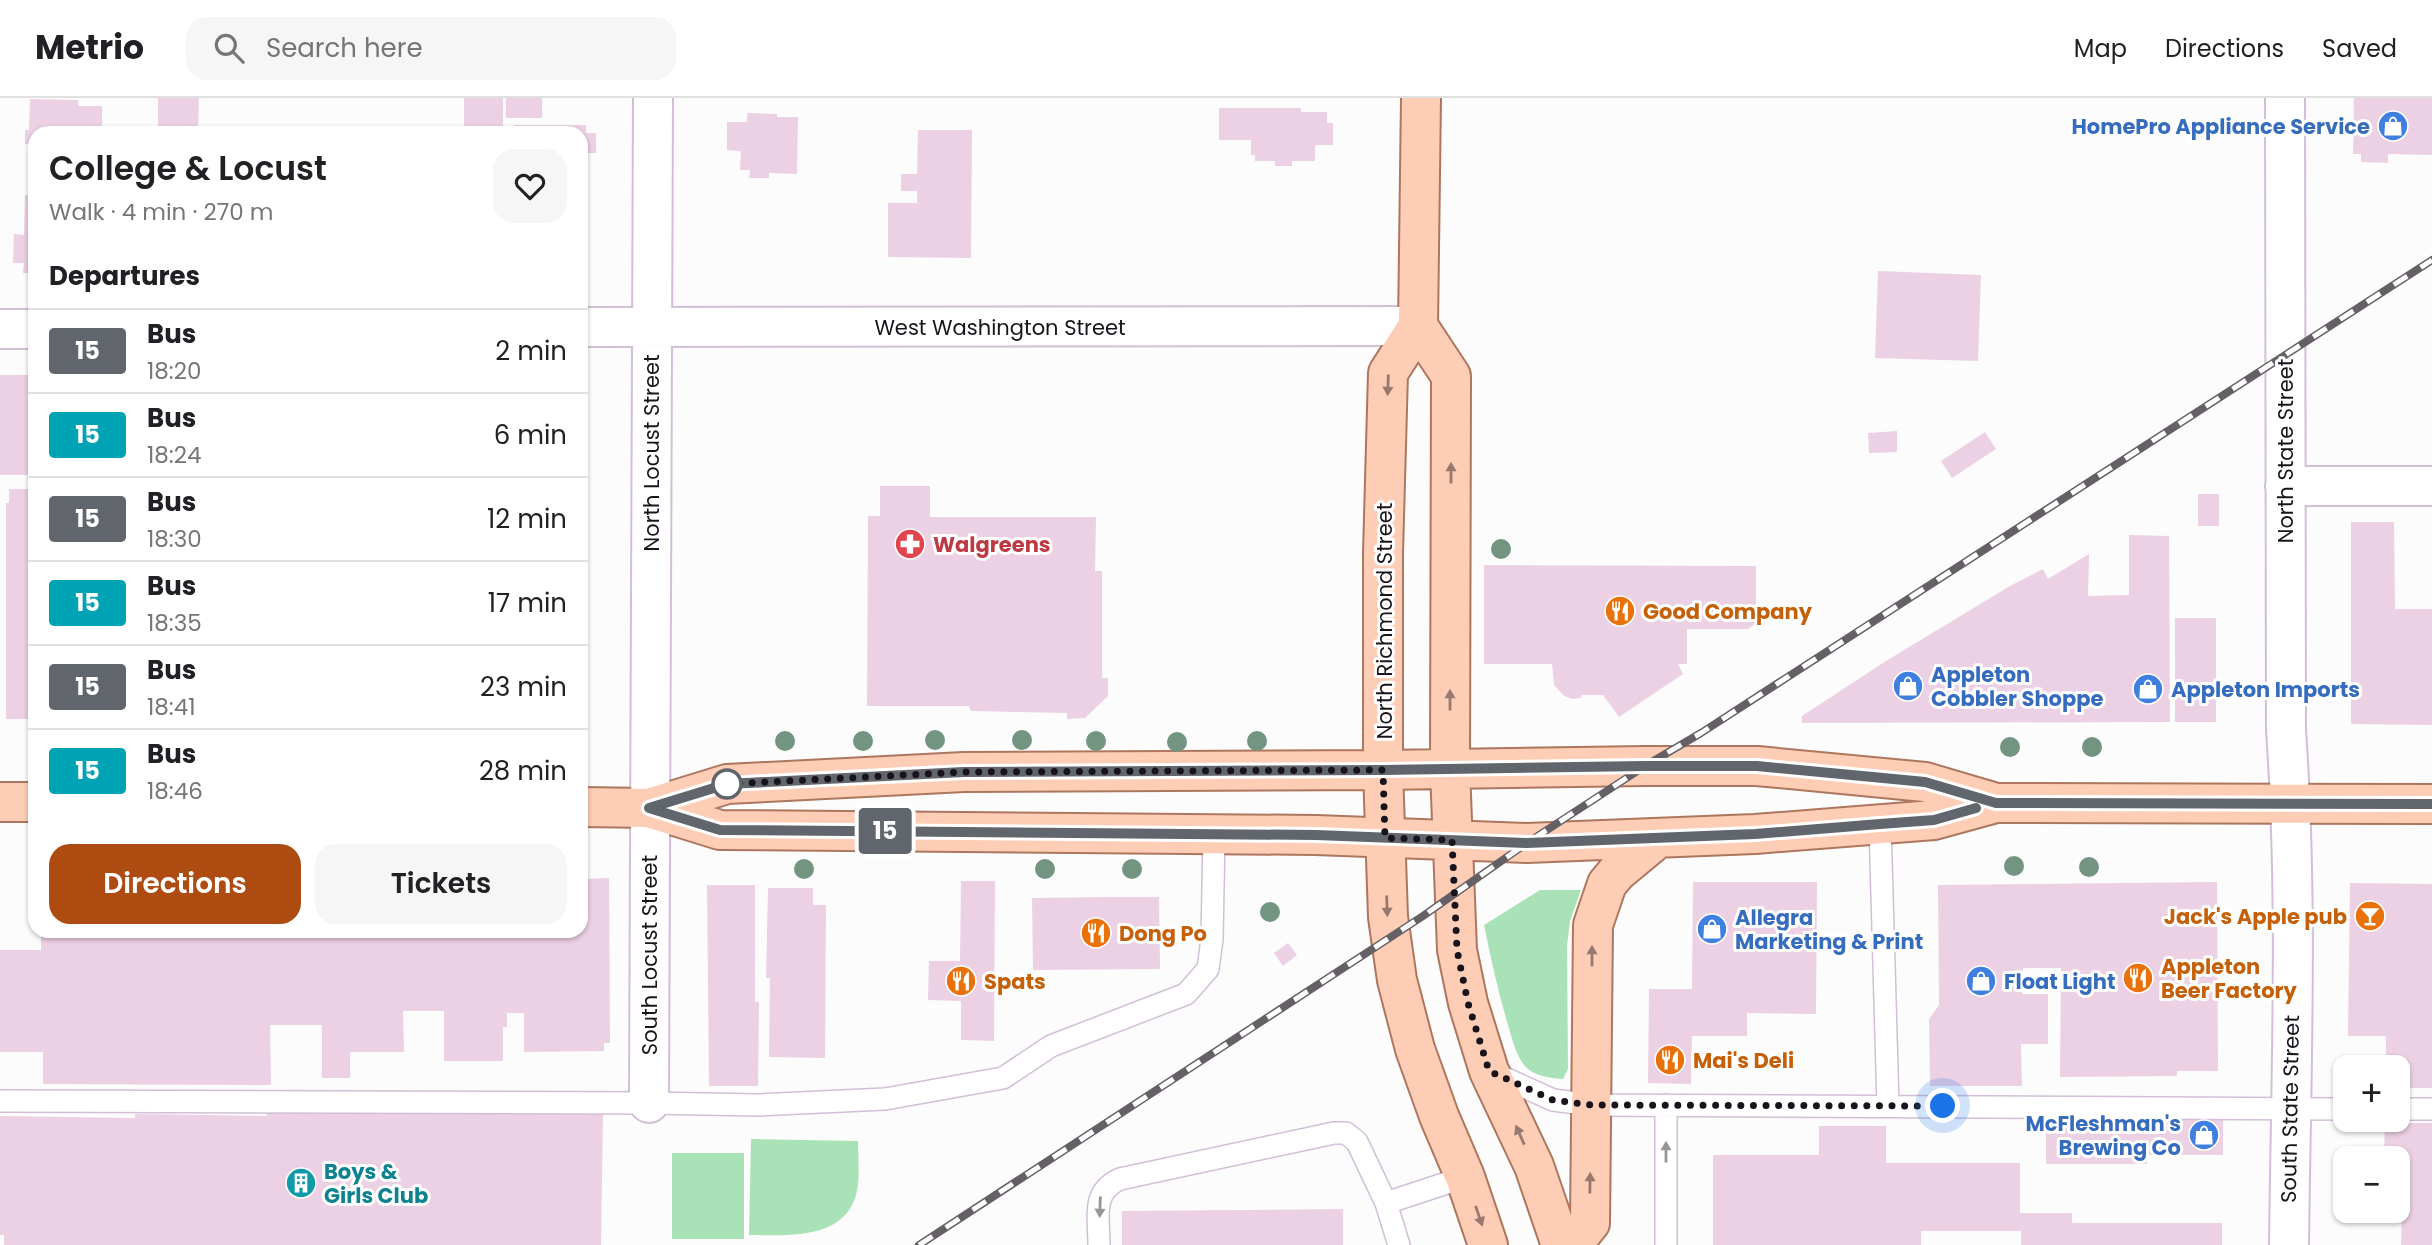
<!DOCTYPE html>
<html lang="en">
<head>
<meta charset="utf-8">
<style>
	body { margin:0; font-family:Poppins,sans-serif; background:#f6f6f6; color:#202124; height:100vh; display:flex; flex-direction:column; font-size:26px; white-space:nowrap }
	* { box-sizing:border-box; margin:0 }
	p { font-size:23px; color:#757577 }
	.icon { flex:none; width:38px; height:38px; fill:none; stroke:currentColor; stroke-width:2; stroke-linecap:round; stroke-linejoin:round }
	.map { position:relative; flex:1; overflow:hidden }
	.side { position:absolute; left:28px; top:28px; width:560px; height:812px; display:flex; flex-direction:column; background:#fff; border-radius:21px; box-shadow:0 2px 5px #0004 }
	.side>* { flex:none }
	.badge { padding:0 14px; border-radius:5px; font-size:24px; line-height:46px }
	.buttons { position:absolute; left:2333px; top:957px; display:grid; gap:14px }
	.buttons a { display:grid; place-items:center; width:77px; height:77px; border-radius:14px; background:#fff; box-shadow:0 2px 5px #0004; font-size:35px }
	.you { position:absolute; width:35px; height:35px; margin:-18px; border:5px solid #fff; border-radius:50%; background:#1a73e8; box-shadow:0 0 0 10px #1a73e833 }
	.map>.badge { position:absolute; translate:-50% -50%; box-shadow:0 0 0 4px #fff }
	h2 { padding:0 21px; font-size:26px; line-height:63px }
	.round { display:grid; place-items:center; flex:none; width:74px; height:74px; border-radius:21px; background:#f6f6f6 }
	.summary { display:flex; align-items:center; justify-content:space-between; height:119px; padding:0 21px }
	h1 { font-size:33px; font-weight:600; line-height:52px }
	.cta { display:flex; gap:14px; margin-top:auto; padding:14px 21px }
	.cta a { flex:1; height:80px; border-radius:21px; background:#ae4b11; color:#fff; font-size:28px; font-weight:600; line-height:80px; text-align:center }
	.cta a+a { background:#f6f6f6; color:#202124 }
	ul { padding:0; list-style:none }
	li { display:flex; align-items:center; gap:21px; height:84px; padding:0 21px; border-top:2px solid #e0e0e0 }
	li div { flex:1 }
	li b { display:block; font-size:26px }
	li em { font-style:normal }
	li .badge { min-width:77px; font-weight:700; text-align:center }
	header { display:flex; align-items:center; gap:42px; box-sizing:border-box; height:98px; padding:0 35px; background:#fff; border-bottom:2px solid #e0e0e0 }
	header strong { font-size:33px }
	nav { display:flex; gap:38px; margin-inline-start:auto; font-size:24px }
	.search { width:490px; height:63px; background:#f6f6f6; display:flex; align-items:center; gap:18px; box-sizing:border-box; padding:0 24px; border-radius:21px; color:#757577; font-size:26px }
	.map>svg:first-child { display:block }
</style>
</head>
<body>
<header>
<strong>Metrio</strong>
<div class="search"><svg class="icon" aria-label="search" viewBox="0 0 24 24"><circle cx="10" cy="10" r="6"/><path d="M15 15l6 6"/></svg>Search here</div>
<nav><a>Map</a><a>Directions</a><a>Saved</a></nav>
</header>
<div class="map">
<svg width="2432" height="1147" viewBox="0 0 2432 1147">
	<rect width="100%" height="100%" fill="#fcfcfc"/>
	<path fill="#aae2b7" d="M 1540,792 L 1581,792 L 1570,823 L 1567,848 L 1568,971 L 1563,981 C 1549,980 1533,978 1524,967 C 1515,955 1512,940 1508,927 C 1498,894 1491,861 1484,827 Z
		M 751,1041 L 858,1043 C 858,1059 860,1077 857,1093 C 846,1143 788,1137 749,1137 Z
		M 672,1055 L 744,1055 L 744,1141 L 672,1141 Z"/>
	<path fill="#ecd0e3" d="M 158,0 L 199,0 L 198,30 L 158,29 Z
		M 464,0 L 503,0 L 503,35 L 464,35 Z
		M 506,0 L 542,0 L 542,20 L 506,20 Z
		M 2354,0 L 2432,0 L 2432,57 L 2388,56 L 2388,65 L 2361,64 L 2361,56 L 2353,56 Z
		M 30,1 L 78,2 L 78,8 L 102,8 L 102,35 L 35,35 L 35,46 L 25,46 L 25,32 L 29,32 Z
		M 1219,10 L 1301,10 L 1301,14 L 1327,14 L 1327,25 L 1333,25 L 1333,47 L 1315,47 L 1315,63 L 1292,63 L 1292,68 L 1275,68 L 1275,63 L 1255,63 L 1255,57 L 1251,57 L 1251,42 L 1219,42 Z
		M 747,15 L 777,16 L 777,19 L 798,19 L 797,76 L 769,75 L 769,80 L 749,80 L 750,72 L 740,72 L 741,53 L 727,52 L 727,24 L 747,24 Z
		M 514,27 L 586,27 L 586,35 L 596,35 L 596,55 L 587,55 L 587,65 L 581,65 L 581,35 L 514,35 Z
		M 918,32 L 972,32 L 971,160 L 888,159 L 888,105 L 917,105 L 917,93 L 901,93 L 901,76 L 917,76 Z
		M 25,97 L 35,98 L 35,175 L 23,175 L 24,165 L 13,165 L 14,136 L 24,137 Z
		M 581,120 L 588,120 L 588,155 L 581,155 Z
		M 1878,173 L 1981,177 L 1978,263 L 1875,260 Z
		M 0,277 L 35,277 L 35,621 L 6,621 L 6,405 L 9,405 L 9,391 L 32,391 L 32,377 L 0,377 Z
		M 1897,333 L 1897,354 L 1869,355 L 1868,335 Z
		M 1985,334 L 1996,351 L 1952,380 L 1941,363 Z
		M 880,388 L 930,388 L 930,419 L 1096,419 L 1095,473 L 1102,473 L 1102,580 L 1108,580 L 1108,598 L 1085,620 L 1067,621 L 1067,615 L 971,613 L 969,608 L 867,608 L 868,418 L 880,418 Z
		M 2198,396 L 2219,396 L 2219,428 L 2198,428 Z
		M 2351,424 L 2394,424 L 2395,511 L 2432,511 L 2432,627 L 2351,626 Z
		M 2129,437 L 2169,438 L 2170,624 L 1802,625 L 1802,618 L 1886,563 L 2010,488 L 2043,471 L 2048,481 L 2089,456 L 2088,498 L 2129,497 Z
		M 1484,467 L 1756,468 L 1756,525 L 1748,531 L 1687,531 L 1687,566 L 1678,566 L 1683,576 L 1619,619 L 1603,597 L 1581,597 L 1581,600 L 1573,601 L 1564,598 L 1554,587 L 1552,566 L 1484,566 Z
		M 2175,520 L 2216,520 L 2216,624 L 2175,624 Z
		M 609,780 L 610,945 L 604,945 L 604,953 L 524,954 L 524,915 L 507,915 L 507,929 L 503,929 L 503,963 L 444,963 L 444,913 L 403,913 L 404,954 L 350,954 L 350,980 L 322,980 L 322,927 L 270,927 L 271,987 L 43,986 L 43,954 L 0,954 L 0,852 L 41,852 L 41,833 L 581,833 L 581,781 Z
		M 961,783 L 995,783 L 994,943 L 961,942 L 961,903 L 928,902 L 929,863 L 960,863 Z
		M 1693,784 L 1817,784 L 1816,916 L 1747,915 L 1747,938 L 1692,938 L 1691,986 L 1648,985 L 1649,891 L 1692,891 Z
		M 2217,784 L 2218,973 L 2177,973 L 2177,978 L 2060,979 L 2061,870 L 2023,870 L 2022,896 L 2048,896 L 2048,946 L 2021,946 L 2022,988 L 1930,988 L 1929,921 L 1939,907 L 1938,787 Z
		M 2350,785 L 2432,786 L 2432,990 L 2398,990 L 2398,970 L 2386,970 L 2386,938 L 2348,938 Z
		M 707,787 L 755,787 L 755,904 L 759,904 L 758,988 L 709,988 Z
		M 768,790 L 813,790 L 813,807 L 826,807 L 825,960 L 769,959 L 770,880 L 766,880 Z
		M 1106,799 L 1159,799 L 1160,871 L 1033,872 L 1032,800 Z
		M 1288,845 L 1297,857 L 1283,868 L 1274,855 Z
		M 267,1011 L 603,1015 L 601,1147 L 4,1147 L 4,1137 L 0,1137 L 0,1018 L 135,1020 L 135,1016 L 267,1018 Z
		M 2046,1017 L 2223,1018 L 2223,1057 L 2147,1057 L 2147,1066 L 2046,1066 Z
		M 2385,1025 L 2432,1025 L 2432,1147 L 2401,1147 L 2403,1077 L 2398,1077 L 2398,1060 L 2384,1060 Z
		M 1819,1028 L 1886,1028 L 1886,1065 L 2020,1065 L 2020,1115 L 2072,1115 L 2072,1125 L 2222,1125 L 2222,1147 L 2021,1147 L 2021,1133 L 1921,1133 L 1921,1147 L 1713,1147 L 1713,1057 L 1819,1057 Z
		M 1343,1111 L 1343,1147 L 1122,1147 L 1122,1113 Z"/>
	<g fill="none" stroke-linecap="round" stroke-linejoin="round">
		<g stroke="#d2bfd7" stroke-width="24">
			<path id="lane" d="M 1880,726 L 1888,1008
				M 1489,973 L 1553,1002 L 1592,1007 L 2345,1011
				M 0,1003 L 649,1005 L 759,1007 L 885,1001 L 1003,980 L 1051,948 L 1186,896 L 1208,871 L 1212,841 L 1214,737
				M 2398,1011 L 2432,1011
				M 1099,1147 C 1099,1119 1091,1094 1120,1081 L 1334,1035 L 1346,1035 L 1357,1044 L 1386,1105
				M 1399,1147 L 1386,1105 L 1465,1079
				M 1666,1147 L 1666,1007"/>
		</g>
		<g stroke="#d2bfd7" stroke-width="42">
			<path id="street" d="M 2285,0 L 2286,632 C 2298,803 2291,975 2289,1147
				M 581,229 L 1418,228
				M 0,231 L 35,231
				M 2285,388 L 2432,388
				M 649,1005 L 653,0"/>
		</g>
		<g stroke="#ad765f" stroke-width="42">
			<path id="primary" d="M 1421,0 L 1418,228 L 1388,275 L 1383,455 L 1383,672 L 1388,819 L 1397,882 L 1415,951 L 1439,1018 L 1465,1079 L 1488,1147
				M 1418,228 L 1451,278 L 1450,671 L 1457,852 L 1468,905 L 1489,973 L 1534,1068 L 1561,1147
				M 0,704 L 35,704
				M 581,709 L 649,710 L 720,732 L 1316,737 L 1527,745 L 1755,736 L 1934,722 L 1996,705 L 2432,706
				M 649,710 L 727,686 L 964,674 L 1383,672 L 1645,668 L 1757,668 L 1925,684 L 1996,705
				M 1572,1147 L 1590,1125 L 1593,827 L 1607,786 L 1617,774 L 1658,740"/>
		</g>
		<use href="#lane" stroke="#fff" stroke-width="21"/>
		<use href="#street" stroke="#fff" stroke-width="38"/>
		<use href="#primary" stroke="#fecdb5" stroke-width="38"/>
		<g stroke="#646066" stroke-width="8">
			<path id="rail" d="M 919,1147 L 1423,818 L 1527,745 L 1645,668 L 1701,635 L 2432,162"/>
		</g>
		<use href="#rail" stroke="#fff" stroke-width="5" stroke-dasharray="16" stroke-linecap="butt"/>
	</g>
	<g fill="#729481">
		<circle cx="1501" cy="451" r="10"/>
		<circle cx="935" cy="642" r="10"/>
		<circle cx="1022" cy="642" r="10"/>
		<circle cx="785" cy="643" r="10"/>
		<circle cx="863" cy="643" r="10"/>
		<circle cx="1096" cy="643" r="10"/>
		<circle cx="1257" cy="643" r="10"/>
		<circle cx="1177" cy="644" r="10"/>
		<circle cx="2010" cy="649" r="10"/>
		<circle cx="2092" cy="649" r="10"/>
		<circle cx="2014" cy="768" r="10"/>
		<circle cx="2089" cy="769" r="10"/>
		<circle cx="804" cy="771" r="10"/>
		<circle cx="1045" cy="771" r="10"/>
		<circle cx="1132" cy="771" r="10"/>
		<circle cx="1270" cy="814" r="10"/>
	</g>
	<defs><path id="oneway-solid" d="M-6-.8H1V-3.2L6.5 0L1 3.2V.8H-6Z" transform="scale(1.75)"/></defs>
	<g fill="#977970">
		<use href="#oneway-solid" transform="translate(1388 287) rotate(92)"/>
		<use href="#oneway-solid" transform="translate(1451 375) rotate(-90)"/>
		<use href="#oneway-solid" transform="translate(1450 602) rotate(-90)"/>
		<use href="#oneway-solid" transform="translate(1387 808) rotate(88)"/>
		<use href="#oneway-solid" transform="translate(1592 858) rotate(-90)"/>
		<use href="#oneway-solid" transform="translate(1520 1037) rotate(-114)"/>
		<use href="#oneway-solid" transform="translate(1590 1085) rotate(-89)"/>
		<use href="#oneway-solid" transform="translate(1479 1118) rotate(71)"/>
	</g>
	<g fill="#989598">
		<use href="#oneway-solid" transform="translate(1666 1054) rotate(-90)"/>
		<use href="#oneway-solid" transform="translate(1100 1109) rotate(92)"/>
	</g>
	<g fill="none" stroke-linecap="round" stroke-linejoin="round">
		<g stroke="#fff" stroke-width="16">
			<path id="line" d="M 1976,710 L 1934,722 L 1880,726 L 1755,736 L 1527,745 L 1316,737 L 720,732 L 649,710 L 727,686 L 964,674 L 1383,672 L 1645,668 L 1757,668 L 1925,684 L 1996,705 L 2432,706"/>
		</g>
		<use href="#line" stroke="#61666c" stroke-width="10"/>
		<path stroke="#19131b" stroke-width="7" stroke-dasharray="0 12.6" d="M 727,686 L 964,674 L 1383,672 L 1385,740 L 1452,742 L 1457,852 L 1468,905 L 1489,973 L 1553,1002 L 1591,1007 L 1943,1008"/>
	</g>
	<defs>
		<g id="shop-disc" transform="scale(1.575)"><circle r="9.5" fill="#3f7fe0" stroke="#fff"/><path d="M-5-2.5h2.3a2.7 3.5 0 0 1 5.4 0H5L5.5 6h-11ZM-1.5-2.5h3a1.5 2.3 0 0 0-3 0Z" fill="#fff"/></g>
		<g id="pharmacy-disc" transform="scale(1.575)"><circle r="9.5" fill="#e0444e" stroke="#fff"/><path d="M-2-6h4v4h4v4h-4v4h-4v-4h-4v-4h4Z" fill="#fff"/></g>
		<g id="restaurant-disc" transform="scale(1.575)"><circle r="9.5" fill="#e8710a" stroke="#fff"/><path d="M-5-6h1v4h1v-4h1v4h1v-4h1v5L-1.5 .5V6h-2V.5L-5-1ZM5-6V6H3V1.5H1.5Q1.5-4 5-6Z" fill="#fff"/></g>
		<g id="bar-disc" transform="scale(1.575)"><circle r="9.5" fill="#e8710a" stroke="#fff"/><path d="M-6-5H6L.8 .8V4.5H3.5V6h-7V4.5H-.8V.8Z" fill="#fff"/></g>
		<g id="building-disc" transform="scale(1.575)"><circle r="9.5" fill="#0f9aa8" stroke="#fff"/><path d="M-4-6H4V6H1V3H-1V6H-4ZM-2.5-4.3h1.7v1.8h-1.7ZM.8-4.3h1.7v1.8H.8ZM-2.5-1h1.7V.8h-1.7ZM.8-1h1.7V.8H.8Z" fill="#fff"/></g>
	</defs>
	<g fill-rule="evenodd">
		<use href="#shop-disc" x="2393" y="28"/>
		<use href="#pharmacy-disc" x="910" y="446"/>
		<use href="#restaurant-disc" x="1620" y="513"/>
		<use href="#shop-disc" x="1908" y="588"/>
		<use href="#shop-disc" x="2148" y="591"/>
		<use href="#bar-disc" x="2370" y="818"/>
		<use href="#shop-disc" x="1712" y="831"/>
		<use href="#restaurant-disc" x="1096" y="835"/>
		<use href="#restaurant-disc" x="2138" y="880"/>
		<use href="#restaurant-disc" x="961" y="883"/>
		<use href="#shop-disc" x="1981" y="883"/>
		<use href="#restaurant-disc" x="1670" y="962"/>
		<use href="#shop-disc" x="2204" y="1037"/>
		<use href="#building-disc" x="301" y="1085"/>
	</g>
	<circle fill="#fff" stroke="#61666c" stroke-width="3.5" cx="727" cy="686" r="14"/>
	<g text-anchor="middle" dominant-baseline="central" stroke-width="6" stroke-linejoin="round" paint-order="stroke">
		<g font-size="21" font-weight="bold" fill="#366cbe" stroke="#fff" text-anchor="start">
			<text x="2370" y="28" text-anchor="end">HomePro Appliance Service</text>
			<text x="1931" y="576">Appleton<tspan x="1931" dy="24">Cobbler Shoppe</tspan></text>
			<text x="2171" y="591">Appleton Imports</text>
			<text x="1735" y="819">Allegra<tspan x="1735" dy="24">Marketing &amp; Print</tspan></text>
			<text x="2004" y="883">Float Light</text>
			<text x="2181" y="1025" text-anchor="end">McFleshman's<tspan x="2181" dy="24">Brewing Co</tspan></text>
		</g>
		<g font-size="21" fill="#19131b" stroke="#fff">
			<text x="1000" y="229">West Washington Street</text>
			<text transform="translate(2285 353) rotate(-90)">North State Street</text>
			<text transform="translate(651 355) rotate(-90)">North Locust Street</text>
			<text transform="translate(1384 523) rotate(-90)">North Richmond Street</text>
			<text transform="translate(649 857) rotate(-90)">South Locust Street</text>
			<text transform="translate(2290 1011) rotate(-89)">South State Street</text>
		</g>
		<g font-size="21" font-weight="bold" fill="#be3a42" stroke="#fff" text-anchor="start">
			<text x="933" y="446">Walgreens</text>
		</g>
		<g font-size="21" font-weight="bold" fill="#c56008" stroke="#fff" text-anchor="start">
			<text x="1643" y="513">Good Company</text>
			<text x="2347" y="818" text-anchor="end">Jack's Apple pub</text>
			<text x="1119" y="835">Dong Po</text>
			<text x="2161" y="868">Appleton<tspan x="2161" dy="24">Beer Factory</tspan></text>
			<text x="984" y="883">Spats</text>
			<text x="1693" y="962">Mai's Deli</text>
		</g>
		<g font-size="21" font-weight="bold" fill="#0d838f" stroke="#fff" text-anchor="start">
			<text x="324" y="1073">Boys &amp;<tspan x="324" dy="24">Girls Club</tspan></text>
		</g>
	</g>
</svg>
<div class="buttons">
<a>+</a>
<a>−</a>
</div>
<div class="you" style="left:1943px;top:1008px"></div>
<b class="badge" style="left:885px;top:733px;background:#61666c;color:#fff">15</b>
<section class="side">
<div class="summary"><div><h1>College &amp; Locust</h1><p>Walk · 4 min · 270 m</p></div><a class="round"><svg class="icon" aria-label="heart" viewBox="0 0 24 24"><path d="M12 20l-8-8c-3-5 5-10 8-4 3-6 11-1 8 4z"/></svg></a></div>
<h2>Departures</h2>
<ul>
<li><span class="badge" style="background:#61666c;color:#fff">15</span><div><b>Bus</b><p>18:20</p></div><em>2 min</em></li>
<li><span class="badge" style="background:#00a3b4;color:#fff">15</span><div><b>Bus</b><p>18:24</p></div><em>6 min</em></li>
<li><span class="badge" style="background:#61666c;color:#fff">15</span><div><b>Bus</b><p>18:30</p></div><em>12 min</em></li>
<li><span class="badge" style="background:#00a3b4;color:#fff">15</span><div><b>Bus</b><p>18:35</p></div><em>17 min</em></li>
<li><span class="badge" style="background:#61666c;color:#fff">15</span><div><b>Bus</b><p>18:41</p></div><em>23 min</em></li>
<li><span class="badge" style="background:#00a3b4;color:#fff">15</span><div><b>Bus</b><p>18:46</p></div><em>28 min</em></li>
</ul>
<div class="cta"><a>Directions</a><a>Tickets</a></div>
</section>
</div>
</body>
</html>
